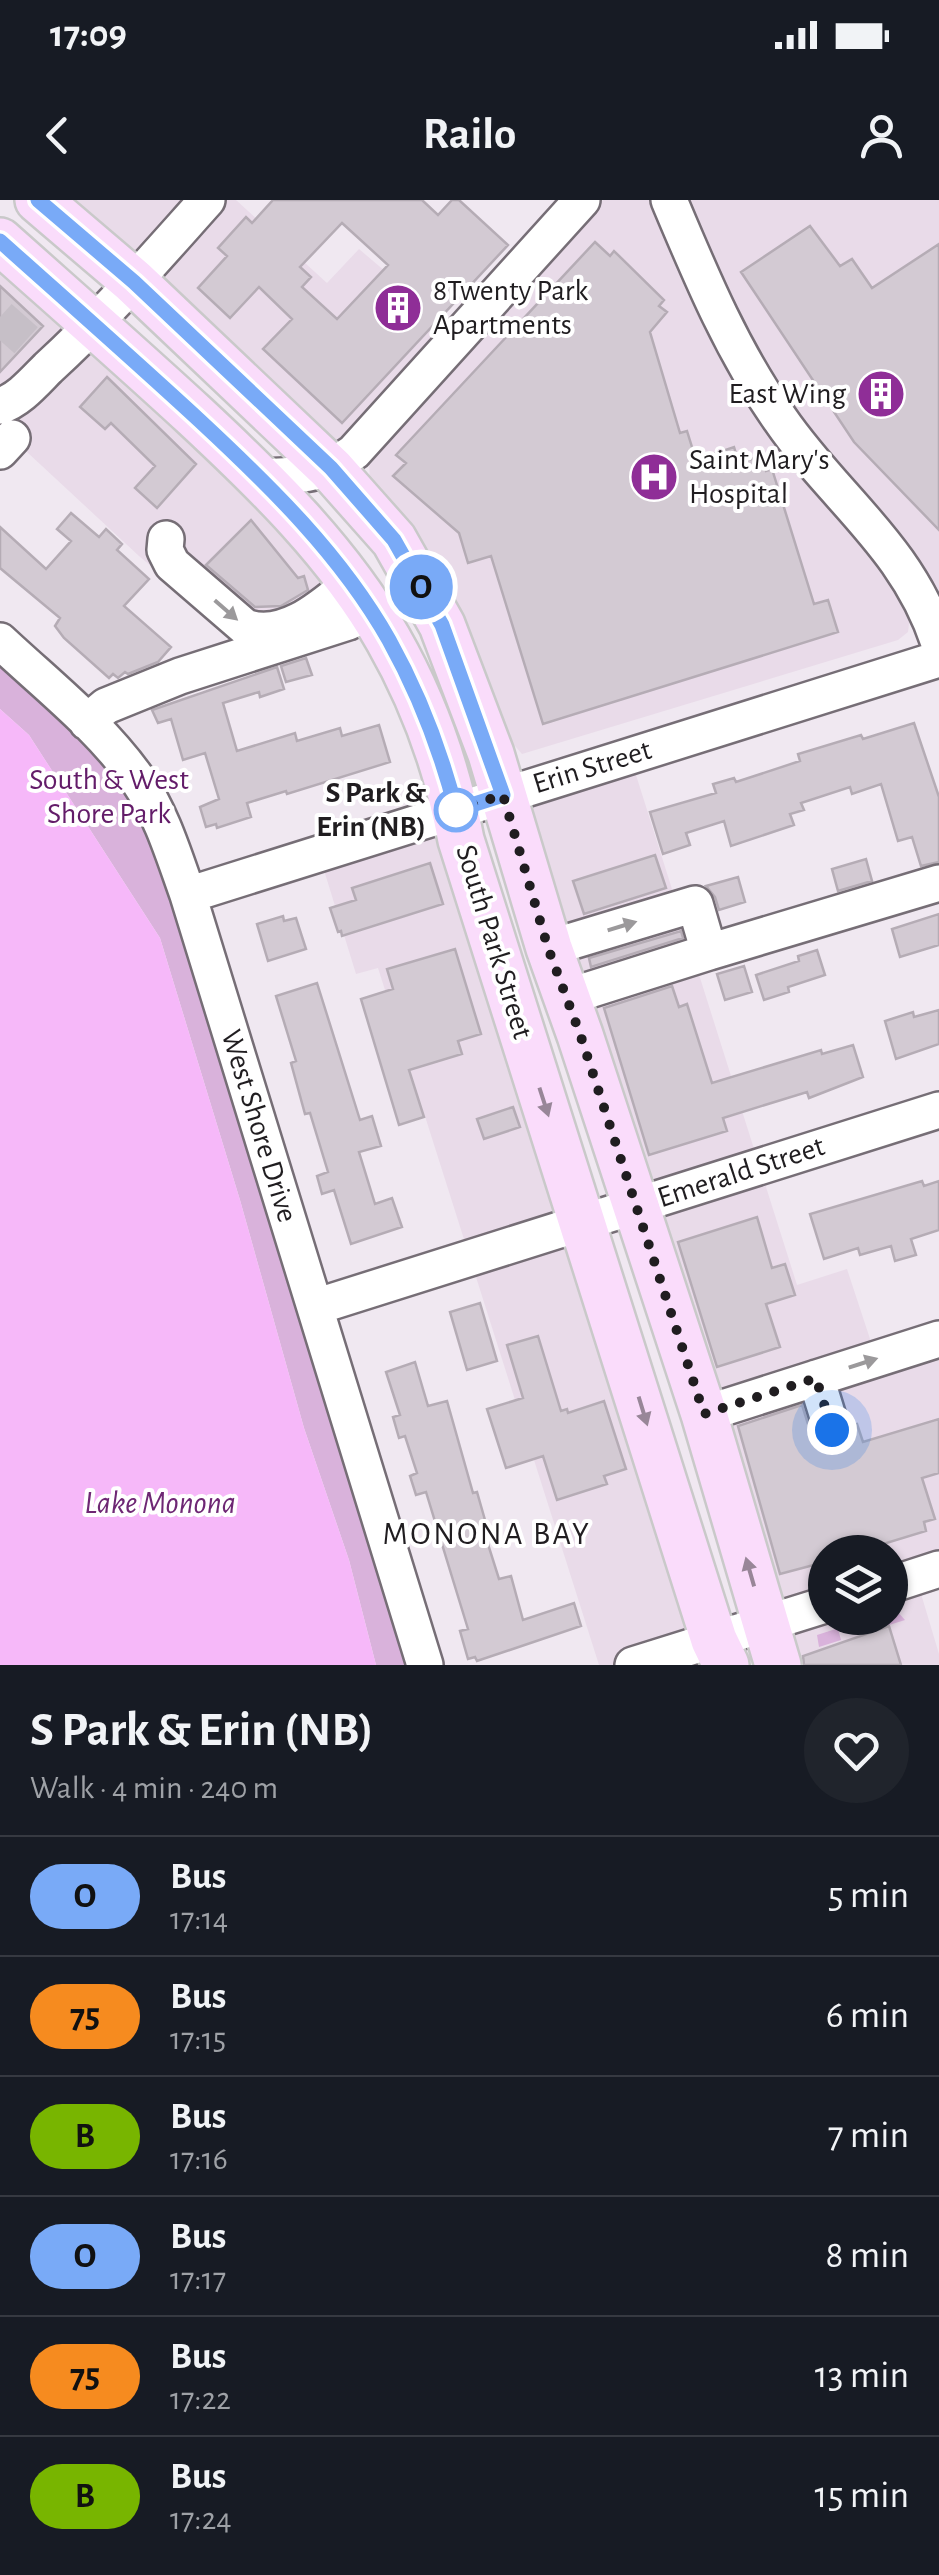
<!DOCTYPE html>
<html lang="en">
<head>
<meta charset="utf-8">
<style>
	body { margin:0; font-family:"Alegreya Sans",sans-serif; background:#20242c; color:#f1f3f6; height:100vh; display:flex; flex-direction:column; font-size:38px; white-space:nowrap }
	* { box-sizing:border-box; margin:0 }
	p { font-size:32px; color:#9ea1a6 }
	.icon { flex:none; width:55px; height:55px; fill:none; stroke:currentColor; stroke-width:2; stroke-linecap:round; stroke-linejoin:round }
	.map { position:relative; height:1465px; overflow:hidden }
	.details { display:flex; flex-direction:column; background:#171b24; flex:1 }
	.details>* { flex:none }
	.badge { padding:0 20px; border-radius:32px; font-size:35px; line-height:65px }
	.fabs { position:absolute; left:808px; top:1335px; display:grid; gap:20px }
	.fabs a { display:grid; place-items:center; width:100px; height:100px; border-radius:50%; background:#171b24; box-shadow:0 2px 8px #0004; font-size:50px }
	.you { position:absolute; width:50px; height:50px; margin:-25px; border:8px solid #fff; border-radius:50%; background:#1a73e8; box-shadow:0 0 0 15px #1a73e833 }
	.map>.badge { position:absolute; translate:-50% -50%; box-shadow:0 0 0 5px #fff }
	.round { display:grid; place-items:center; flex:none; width:105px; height:105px; border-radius:52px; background:#20242c }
	.summary { display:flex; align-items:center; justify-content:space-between; height:170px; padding:0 30px }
	h1 { font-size:48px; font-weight:600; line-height:75px }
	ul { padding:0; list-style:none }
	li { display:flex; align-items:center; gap:30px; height:120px; padding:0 30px; border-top:2px solid #363941 }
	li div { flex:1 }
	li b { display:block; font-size:38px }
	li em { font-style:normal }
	li .badge { min-width:110px; font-weight:700; text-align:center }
	.status { display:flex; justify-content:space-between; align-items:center; height:70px; padding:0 50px; background:#171b24; direction:ltr }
	.status svg { height:28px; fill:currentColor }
	header { display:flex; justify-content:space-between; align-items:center; height:130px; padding:0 30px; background:#171b24; font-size:45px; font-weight:600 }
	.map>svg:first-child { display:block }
</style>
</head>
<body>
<div class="status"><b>17:09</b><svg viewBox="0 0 49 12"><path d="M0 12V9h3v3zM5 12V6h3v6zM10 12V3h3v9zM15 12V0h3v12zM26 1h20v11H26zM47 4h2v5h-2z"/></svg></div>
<header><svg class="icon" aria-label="back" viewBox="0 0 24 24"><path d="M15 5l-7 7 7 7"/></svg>Railo<svg class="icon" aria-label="person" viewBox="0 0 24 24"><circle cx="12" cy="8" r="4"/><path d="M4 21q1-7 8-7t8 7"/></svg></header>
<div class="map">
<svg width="939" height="1465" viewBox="0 0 939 1465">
	<rect width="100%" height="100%" fill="#f0e8f1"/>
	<path fill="#e9dbe9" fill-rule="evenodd" d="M 38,0 L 236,0 L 327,83 L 359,49 L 459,134 L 331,269 Z
		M 603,0 L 939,0 L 939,397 L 937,394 L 910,416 L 908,432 L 898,440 L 522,554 L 508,538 L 470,439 L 370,281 L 369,263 L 387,237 Z
		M 0,41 L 347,377 L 255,453 L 139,356 L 0,227 Z
		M 630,556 L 797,1085 L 847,1069 L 874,1151 L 939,1139 L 939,1369 L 916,1377 L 939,1454 L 939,1465 L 778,1465 L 503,595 ZM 825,1352 L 890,1352 L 890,1418 L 825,1418 Z
		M 456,610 L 726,1465 L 599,1465 L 378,768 L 356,774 L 319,654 Z"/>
	<path fill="#d9b2db" d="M 0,441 L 138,580 L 411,1465 L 376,1465 L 349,1360 L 304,1228 L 240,1000 L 160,738 L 29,535 L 0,509 Z
		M 896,1410 L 905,1420 L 867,1432 L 863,1421 L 838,1429 L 841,1440 L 819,1447 L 817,1435 L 870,1418 L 890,1418 L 890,1411 Z"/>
	<path fill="#f6b8f9" d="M 0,509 L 29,535 L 160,738 L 240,1000 L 304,1228 L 349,1360 L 376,1465 L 0,1465 Z"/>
	<path fill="#d3cad3" stroke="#b5acb5" stroke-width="2.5" fill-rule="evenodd" d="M 273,0 L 422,0 L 438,15 L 452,0 L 459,0 L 508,45 L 342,223 L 263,149 L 292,119 L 259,87 L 230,118 L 198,88 L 227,56 L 218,48 L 246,17 L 252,23 ZM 342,23 L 388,65 L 337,119 L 302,87 L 311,77 L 300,67 Z
		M 810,26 L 840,66 L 852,59 L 872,88 L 939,44 L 939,330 L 854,242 L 741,72 Z
		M 595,42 L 610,56 L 614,51 L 664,100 L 659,106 L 667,112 L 650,132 L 680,233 L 687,231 L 696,260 L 734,247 L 739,263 L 761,256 L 766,271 L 772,269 L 814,404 L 828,400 L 838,432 L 543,524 L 491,356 L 468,363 L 459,333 L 393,276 L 406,263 L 396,255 Z
		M 0,86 L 43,126 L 0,172 Z
		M 107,177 L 196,264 L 157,308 L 135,288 L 155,266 L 111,223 L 105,229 L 80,207 Z
		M 71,313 L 99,337 L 106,329 L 122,344 L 117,350 L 149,379 L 124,406 L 171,447 L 158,462 L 128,474 L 125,472 L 118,478 L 113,474 L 109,478 L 64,438 L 55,426 L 60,418 L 0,368 L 0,327 L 46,369 L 71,341 L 57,329 Z
		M 251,320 L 298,378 L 304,376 L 308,390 L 281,406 L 255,407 L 206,365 Z
		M 306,458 L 312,475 L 286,482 L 281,466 Z
		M 277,467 L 284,489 L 260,497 L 259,492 L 223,503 L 237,551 L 295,533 L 297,541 L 340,528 L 342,536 L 379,525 L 390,562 L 287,594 L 286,591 L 247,603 L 251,617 L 217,628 L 216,624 L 206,627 L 200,607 L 219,599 L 205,553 L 183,560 L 171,519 L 158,523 L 152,510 Z
		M 914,523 L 939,597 L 939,662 L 921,666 L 912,637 L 898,641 L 881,584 L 852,594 L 850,587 L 801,603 L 804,610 L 790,614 L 794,625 L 731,646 L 724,621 L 686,633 L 690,645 L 663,654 L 650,612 L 716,593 L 713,584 L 734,578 L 736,582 L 800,561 L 798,554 L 861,535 L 863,539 Z
		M 655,655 L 666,688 L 584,714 L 573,681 Z
		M 866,659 L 872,681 L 838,691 L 832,669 Z
		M 430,663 L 443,704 L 342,736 L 341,731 L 338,732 L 330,708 L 356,700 L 352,688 Z
		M 738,677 L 745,702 L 719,710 L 715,697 L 706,686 Z
		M 939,714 L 939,745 L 900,757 L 892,729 Z
		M 283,716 L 284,721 L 296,718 L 306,749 L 268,761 L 257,724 Z
		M 681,731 L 683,738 L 591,767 L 589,758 Z
		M 455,749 L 481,834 L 458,841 L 462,854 L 409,870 L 424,917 L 399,925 L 361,799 L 393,789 L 387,769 Z
		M 817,750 L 825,775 L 788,787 L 789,792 L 764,800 L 756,775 L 799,761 L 798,756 Z
		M 744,766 L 752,792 L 725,800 L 717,774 Z
		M 317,783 L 360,920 L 372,916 L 381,946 L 359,952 L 375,1004 L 392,998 L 402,1027 L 351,1044 L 334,990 L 322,994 L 317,976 L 328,972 L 310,913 L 305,914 L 291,863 L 296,861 L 276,796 Z
		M 672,786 L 679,807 L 687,804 L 712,883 L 821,850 L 822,854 L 853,845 L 863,877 L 809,898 L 807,892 L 723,918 L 727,931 L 649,955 L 604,808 Z
		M 939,810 L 939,844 L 896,859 L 885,821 L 913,812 L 914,817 Z
		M 513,907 L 520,927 L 484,939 L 477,919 Z
		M 922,981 L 924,986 L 939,981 L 939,1030 L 911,1039 L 916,1055 L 895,1061 L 891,1046 L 860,1055 L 858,1048 L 824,1059 L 810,1014 Z
		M 757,1017 L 772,1068 L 785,1064 L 795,1095 L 766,1104 L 780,1147 L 717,1167 L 678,1042 Z
		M 480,1103 L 497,1161 L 467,1170 L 450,1112 Z
		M 538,1136 L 561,1211 L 567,1209 L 568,1213 L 604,1201 L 626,1269 L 604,1276 L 607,1284 L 557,1300 L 543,1256 L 506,1268 L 487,1209 L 523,1198 L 507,1145 Z
		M 415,1162 L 428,1206 L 447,1201 L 473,1293 L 477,1292 L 485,1320 L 481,1322 L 499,1379 L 511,1376 L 523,1420 L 574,1403 L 581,1426 L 477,1461 L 475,1457 L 468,1459 L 460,1431 L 468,1429 L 426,1292 L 416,1295 L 410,1276 L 417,1273 L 405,1236 L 399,1238 L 393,1217 L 400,1215 L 386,1172 Z
		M 802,1205 L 812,1237 L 818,1246 L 828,1251 L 847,1245 L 852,1236 L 852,1225 L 857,1224 L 863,1242 L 939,1219 L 939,1273 L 922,1278 L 935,1319 L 924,1322 L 926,1331 L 857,1352 L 825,1352 L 825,1362 L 780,1374 L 738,1226 Z
		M 889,1426 L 901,1465 L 804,1465 L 803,1456 Z"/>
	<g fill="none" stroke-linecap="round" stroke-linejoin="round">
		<path stroke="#c6bfc7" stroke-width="35" stroke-dasharray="35 18" stroke-linecap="butt" d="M 0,117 L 28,142"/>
		<g stroke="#766e76" stroke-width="40">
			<path id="minor" d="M 669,0 C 701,76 732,151 780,219 C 835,299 907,346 939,443
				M 0,206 C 19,200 34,182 48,168 C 105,116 155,58 207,0
				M 0,251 L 12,238
				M 260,277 C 300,275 320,277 354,252 L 582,0
				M 166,339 L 165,350 L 172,364 L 245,427 C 284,441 322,407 351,383
				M 0,441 C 47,485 101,527 138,580 C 162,615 174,656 188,695 L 425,1465
				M 87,522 L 106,506 L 180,476 L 348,422 L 370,411
				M 188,695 L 939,459
				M 549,748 L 695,704 L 709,752 L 939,683
				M 567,797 L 709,752
				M 315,1107 L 939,910
				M 816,1178 L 832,1230
				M 704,1214 L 939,1139
				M 890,1385 L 939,1369
				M 633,1465 L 825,1405"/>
		</g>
		<g stroke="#c9c9c9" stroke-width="50">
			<path id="major" d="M 38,0 L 133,81 L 331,269 L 394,340 L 442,425 L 491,554 L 549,748 L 580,835 L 704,1214 L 778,1465
				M 0,41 C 65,99 130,156 194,215 C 266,282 339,353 388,439 C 423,500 448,571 461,640 L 714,1440 L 726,1465"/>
		</g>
		<use href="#minor" stroke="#fff" stroke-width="35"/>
		<use href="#major" stroke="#fadcfb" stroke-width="45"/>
	</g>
	<defs><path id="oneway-solid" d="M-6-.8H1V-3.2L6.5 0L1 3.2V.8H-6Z" transform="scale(2.5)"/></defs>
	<g fill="#9b999b">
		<use href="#oneway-solid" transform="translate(226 410) rotate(41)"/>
		<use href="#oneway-solid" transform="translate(622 726) rotate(-17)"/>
		<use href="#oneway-solid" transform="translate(863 1163) rotate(-18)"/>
	</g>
	<g fill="#988698">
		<use href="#oneway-solid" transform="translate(544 902) rotate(72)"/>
		<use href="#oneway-solid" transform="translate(643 1211) rotate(73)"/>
		<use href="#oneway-solid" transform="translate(750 1372) rotate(-106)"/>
	</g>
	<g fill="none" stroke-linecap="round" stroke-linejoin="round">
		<g stroke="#fff" stroke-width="22">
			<path id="line" d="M 0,41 C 67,101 134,160 199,220 C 270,286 341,355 389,440 C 418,492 441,552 456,610 L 503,595 L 442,425 L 394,340 L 331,268 L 134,82 L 38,0"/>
		</g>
		<use href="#line" stroke="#79aaf7" stroke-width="15"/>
		<path stroke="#201d20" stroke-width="10" stroke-dasharray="0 18" d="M 456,610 L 503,595 L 548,748 L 580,834 L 704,1214 L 816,1178 L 832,1230"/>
	</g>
	<defs>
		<g id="building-disc" transform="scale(2.5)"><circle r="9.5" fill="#8f2e97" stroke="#fff"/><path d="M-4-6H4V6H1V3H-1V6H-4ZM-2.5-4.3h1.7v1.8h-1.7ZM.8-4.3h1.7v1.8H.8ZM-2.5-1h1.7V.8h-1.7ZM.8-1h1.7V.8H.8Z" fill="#fff"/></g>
		<g id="hospital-disc" transform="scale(2.5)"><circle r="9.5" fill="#8f2e97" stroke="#fff"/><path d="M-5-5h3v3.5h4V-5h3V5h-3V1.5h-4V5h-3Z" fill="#fff"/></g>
	</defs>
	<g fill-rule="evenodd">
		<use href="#building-disc" x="398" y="108"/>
		<use href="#building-disc" x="881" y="194"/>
		<use href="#hospital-disc" x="654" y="277"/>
	</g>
	<circle fill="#fff" stroke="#79aaf7" stroke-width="5" cx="456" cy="610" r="20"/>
	<g text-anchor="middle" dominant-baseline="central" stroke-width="8" stroke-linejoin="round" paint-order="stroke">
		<g font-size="30" fill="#201d20" stroke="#fff" text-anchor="start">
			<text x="433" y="91">8Twenty Park<tspan x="433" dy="34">Apartments</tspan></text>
			<text x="846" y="194" text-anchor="end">East Wing</text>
			<text x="689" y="260">Saint Mary's<tspan x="689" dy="34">Hospital</tspan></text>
		</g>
		<g font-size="30" fill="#201d20" stroke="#fff">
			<text transform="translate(592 567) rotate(-17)">Erin Street</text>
			<text transform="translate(494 742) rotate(73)">South Park Street</text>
			<text transform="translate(259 926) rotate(73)">West Shore Drive</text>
			<text transform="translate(741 972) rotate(-18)">Emerald Street</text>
		</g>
		<g font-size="30" fill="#631c69" stroke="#fff">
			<text x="109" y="580">South &amp; West<tspan x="109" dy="34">Shore Park</tspan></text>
		</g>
		<g font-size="30" font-weight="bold" fill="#201d20" stroke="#fff" text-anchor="end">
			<text x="426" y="593">S Park &amp;<tspan x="426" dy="34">Erin (NB)</tspan></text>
		</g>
		<g font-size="32" font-style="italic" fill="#6e2774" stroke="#fff">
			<text x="160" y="1303">Lake Monona</text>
		</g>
		<g font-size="32" letter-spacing="2.5" fill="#201d20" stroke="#fff">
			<text x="487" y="1334">MONONA BAY</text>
		</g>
	</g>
</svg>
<div class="fabs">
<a><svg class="icon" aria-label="layers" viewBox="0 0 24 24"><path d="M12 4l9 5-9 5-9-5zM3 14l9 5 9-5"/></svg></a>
</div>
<div class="you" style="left:832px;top:1230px"></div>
<b class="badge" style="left:421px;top:387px;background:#79aaf7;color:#111">O</b>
</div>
<section class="details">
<div class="summary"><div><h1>S Park &amp; Erin (NB)</h1><p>Walk · 4 min · 240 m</p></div><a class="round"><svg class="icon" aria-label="heart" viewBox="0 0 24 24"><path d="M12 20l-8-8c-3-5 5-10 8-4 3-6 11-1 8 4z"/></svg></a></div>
<ul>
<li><span class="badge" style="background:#79aaf7;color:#111">O</span><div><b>Bus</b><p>17:14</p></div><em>5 min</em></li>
<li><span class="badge" style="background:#f68b1f;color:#111">75</span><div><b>Bus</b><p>17:15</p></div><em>6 min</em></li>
<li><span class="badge" style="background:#78b500;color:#111">B</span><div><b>Bus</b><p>17:16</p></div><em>7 min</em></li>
<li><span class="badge" style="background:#79aaf7;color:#111">O</span><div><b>Bus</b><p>17:17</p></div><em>8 min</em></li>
<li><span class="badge" style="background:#f68b1f;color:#111">75</span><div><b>Bus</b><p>17:22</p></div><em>13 min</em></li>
<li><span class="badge" style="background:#78b500;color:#111">B</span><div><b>Bus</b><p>17:24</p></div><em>15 min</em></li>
</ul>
</section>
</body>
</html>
